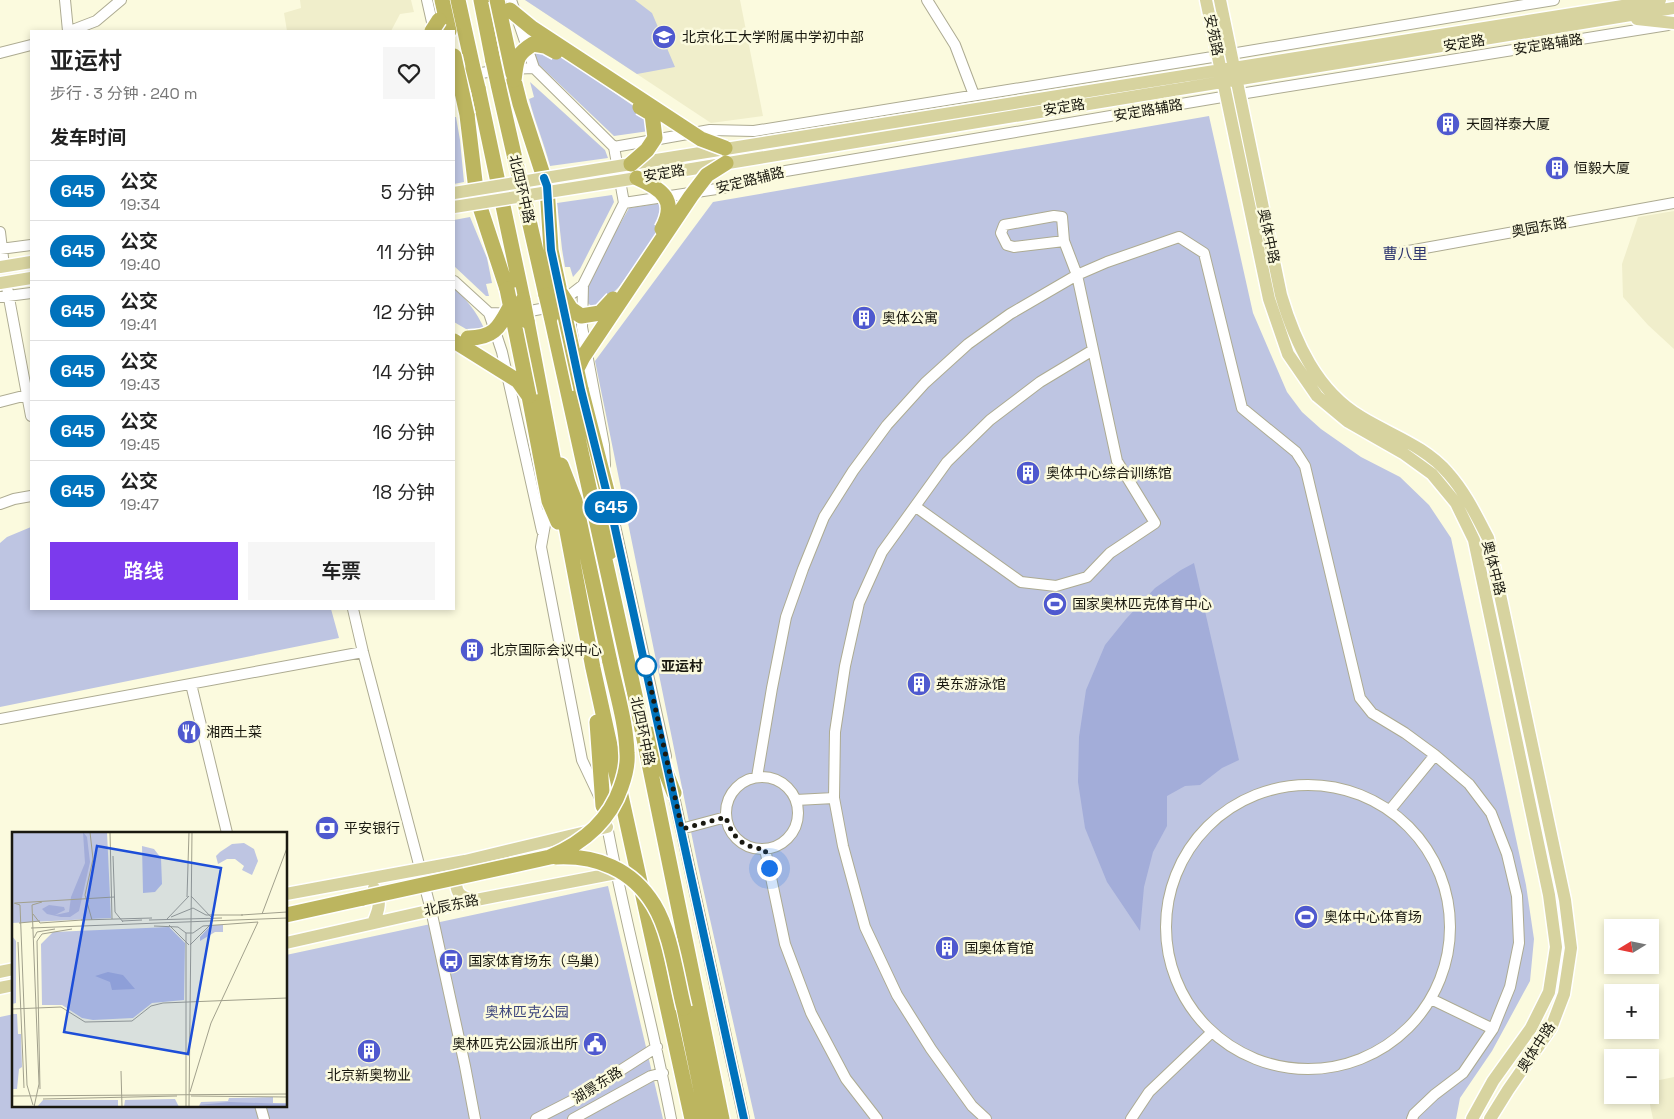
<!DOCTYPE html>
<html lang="zh">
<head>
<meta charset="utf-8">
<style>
	body { margin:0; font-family:"Space Grotesk","Noto Sans SC",sans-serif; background:#f6f6f6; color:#222; height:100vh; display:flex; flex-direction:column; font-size:19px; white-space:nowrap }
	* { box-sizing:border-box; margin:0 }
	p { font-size:16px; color:#767676 }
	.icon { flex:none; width:28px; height:28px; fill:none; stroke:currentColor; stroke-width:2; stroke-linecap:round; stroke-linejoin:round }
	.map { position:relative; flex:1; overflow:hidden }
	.details { position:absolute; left:30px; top:30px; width:425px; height:580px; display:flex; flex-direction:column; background:#fff; border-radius:0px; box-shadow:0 2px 8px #0003 }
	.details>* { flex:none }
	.badge { padding:0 10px; border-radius:16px; font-size:18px; line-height:32px }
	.needle { width:32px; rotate:260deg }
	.tools { position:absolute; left:1604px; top:919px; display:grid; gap:10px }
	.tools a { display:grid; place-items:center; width:55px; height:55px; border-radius:0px; background:#fff; box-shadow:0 2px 8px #0003; font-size:25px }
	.you { position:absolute; width:25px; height:25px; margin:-12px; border:4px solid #fff; border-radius:50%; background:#1a73e8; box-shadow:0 0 0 8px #1a73e833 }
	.map>.badge { position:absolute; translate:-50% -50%; box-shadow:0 0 0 2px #fff }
	h2 { padding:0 20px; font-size:19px; line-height:45px }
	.round { display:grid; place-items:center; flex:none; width:52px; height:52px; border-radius:0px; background:#f6f6f6 }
	.summary { display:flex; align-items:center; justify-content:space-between; height:85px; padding:0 20px }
	h1 { font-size:24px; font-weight:600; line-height:38px }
	.cta { display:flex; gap:10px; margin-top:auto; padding:10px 20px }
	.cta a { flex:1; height:58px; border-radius:0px; background:#7c3aed; color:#fff; font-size:20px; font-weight:600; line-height:58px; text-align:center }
	.cta a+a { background:#f6f6f6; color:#222 }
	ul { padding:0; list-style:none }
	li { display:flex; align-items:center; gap:15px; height:60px; padding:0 20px; border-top:1px solid #e0e0e0 }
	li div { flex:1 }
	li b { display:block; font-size:19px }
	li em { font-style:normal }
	li .badge { min-width:55px; font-weight:700; text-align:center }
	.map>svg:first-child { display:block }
</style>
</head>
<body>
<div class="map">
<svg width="1674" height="1119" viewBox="0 0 1674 1119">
	<rect width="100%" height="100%" fill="#fbfade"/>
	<path fill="#f0eecb" d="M 300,0 L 411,0 L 414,12 L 400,14 L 391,31 L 287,31 L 284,13 L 301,8 Z
		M 525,0 L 740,0 L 763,116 L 711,123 Z
		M 1674,211 L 1674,349 L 1648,325 L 1623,297 L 1622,264 L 1638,217 Z
		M 1674,1077 L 1674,1119 L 1653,1119 L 1648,1095 L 1650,1095 L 1650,1082 Z"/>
	<path fill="#bec5e2" d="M 525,0 L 635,0 L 652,13 L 675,67 L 637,74 Z
		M 551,49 L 635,107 L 646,120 L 649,131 L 614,136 L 533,59 L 530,51 Z
		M 530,82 L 605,150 L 608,158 L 550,166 C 544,143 535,122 529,99 L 534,97 Z
		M 1209,116 L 1253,313 L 1287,392 L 1302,412 L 1321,429 L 1361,457 L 1400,477 L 1429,505 L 1451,538 L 1526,885 L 1534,939 L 1530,981 L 1492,1051 L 1460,1098 L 1456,1119 L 755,1119 L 698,866 L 595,361 L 713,202 Z
		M 454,117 L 456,117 L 460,140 L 464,182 L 454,184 Z
		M 612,195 L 614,202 L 580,269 L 573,277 L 570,267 L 565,267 L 562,249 L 557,203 Z
		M 661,203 L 661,224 L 655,237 L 619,287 L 603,303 L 593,307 L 586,302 L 588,281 L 629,208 Z
		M 470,217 L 487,258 L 492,283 L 486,284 L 489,296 L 486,296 L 454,266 L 454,220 Z
		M 454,288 C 467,300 476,311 484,328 L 466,329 L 454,322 Z
		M 31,527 L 31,609 L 331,609 L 339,638 L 0,707 L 0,543 L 7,537 Z
		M 608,886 L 663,1119 L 0,1119 L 0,1017 L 14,1014 L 14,1105 L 286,1105 L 286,955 Z"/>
	<path fill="#a3add9" d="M 1194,563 L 1239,760 L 1222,768 L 1200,785 L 1185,786 L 1167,796 L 1167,826 L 1153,852 L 1144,887 L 1140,931 L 1107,882 L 1085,828 L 1078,782 L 1079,737 L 1086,690 L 1105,645 L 1126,619 L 1155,588 L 1181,570 Z"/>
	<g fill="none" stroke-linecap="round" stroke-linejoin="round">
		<g stroke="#adab92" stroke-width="12">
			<path id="minor" d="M 65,0 L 68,31
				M 427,0 L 434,31
				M 927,0 L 955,45 L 974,95
				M 70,31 L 96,21 L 121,0
				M 0,53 L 31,45
				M 468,75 L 507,69 L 534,68
				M 614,147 L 710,130 L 754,131 L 1231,54 L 1554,0
				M 624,203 L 723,188 L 768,174 L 1240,94 L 1668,25
				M 0,232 L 4,266
				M 0,249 L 31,245
				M 1403,252 L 1674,203
				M 454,281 L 489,313 L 502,352 L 542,531
				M 6,282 L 31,416
				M 583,285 L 582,327 L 604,445 L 605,465
				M 0,297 L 31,293
				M 489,313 L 515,314 L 556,306 L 583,285 L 624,203 L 614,147 L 534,68 L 511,0
				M 0,402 L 27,395
				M 549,502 L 541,547 L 582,760 L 599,796
				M 0,504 L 14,499 L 31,496
				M 916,507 L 1021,582 L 1056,586 L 1087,577 L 1110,553 L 1155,523 L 1117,461 L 1077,275 L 1064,241 L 1062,217 L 1054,216 L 1004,225 L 1001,233 L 1007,245 L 1014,247 L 1064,241
				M 614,521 L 666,756
				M 353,609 L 363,652 L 431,910 L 465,1066 L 475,1119
				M 191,684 L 227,833
				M 0,719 L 363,652
				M726 813a36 36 0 1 1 72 0a36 36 0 1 1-72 0Z
				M 757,777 L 772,688 L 786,617 L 803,569 L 824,517 L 853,471 L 887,425 L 925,383 L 968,344 L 1010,314 L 1077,275 L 1107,262 L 1179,237 L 1204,253 L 1242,408 L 1296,452 L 1305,466 L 1360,698 L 1372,713 L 1405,733 L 1435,755 L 1469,784 L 1491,813 L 1507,854 L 1517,896 L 1519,943 L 1510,987 L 1493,1029 L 1463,1073 L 1434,1095 L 1414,1114 L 1412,1119
				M1166 927a142 142 0 1 1 284 0a142 142 0 1 1-284 0Z
				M 672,787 L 744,1119
				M 796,800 L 834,798
				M 1390,810 L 1435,755
				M 606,820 C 624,920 652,1019 671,1119
				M 681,829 L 726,817
				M 765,849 L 785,944 L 811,1013 L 846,1079 L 877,1119
				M 1431,999 L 1493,1029
				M 260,1105 L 264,1119
				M 536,1119 L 579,1097 L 657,1047
				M 573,1119 L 651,1076 L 663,1073
				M 986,1119 L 972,1106 L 931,1049 L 897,995 L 865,927 L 843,846 L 834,798 L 835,732 L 845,666 L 859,603 L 882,552 L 947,462 L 990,420 L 1040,382 L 1093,350
				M 1131,1119 L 1149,1092 L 1212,1032"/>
		</g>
		<g stroke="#fff" stroke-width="15">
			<path id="major" d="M 1206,0 L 1269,299 L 1288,354 L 1317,396 L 1347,421 L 1403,453 L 1432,474 L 1456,503 L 1474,540 L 1549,895 L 1556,947 L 1549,992 L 1531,1028 L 1493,1081 L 1472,1119
				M 1220,0 L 1281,295 C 1295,342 1317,391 1361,417 C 1390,435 1425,446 1448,473 C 1465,492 1476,515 1488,538 L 1565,900 L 1571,948 L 1564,994 L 1551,1028 L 1508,1090 L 1490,1119
				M 1637,19 L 1674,23
				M 631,164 L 1660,0
				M 637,178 L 1674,8
				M 0,267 L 31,262
				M 0,283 L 31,278
				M 456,870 L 455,872 C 456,889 455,897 474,900
				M 286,894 L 465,861 L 607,827
				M 373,923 C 379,910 382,900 374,888
				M 286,943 L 476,900 L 616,873
				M 0,972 L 14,969
				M 0,988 L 14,985"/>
		</g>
		<g stroke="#fff" stroke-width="18">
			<path id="highway" d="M 442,0 L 449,31
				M 458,0 L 473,68
				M 481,0 L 493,61
				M 514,80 L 520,104 L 547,187 L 551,250 L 560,292
				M 498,84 L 546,295
				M 478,88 L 523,300
				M 467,115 L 477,198 L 507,289
				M 551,316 L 635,695 L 722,1119
				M 527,321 L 593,668 L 692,1119
				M 581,389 L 607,491 L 610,552
				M 529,396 L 549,501 L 558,522
				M 561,465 L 575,501 L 610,662
				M 597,722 L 603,806
				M 651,734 L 674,793
				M 286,915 L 363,898
				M 684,1008 L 707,1119"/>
		</g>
		<use href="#minor" stroke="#fff" stroke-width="10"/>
		<use href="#major" stroke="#d7d39f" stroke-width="12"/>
		<use href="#highway" stroke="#bcb55f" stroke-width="15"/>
		<g stroke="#fff" stroke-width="15" stroke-linecap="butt">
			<path id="major-bridge" d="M 454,193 L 631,164
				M 454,207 L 637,178"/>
		</g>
		<g stroke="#fff" stroke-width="18" stroke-linecap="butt">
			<path id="highway-bridge" d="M 497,0 L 513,74
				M 510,10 L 532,28 L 701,139 L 725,148
				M 432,31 L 439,20
				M 454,56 L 467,115
				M 493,61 L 498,84
				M 473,68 L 478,88
				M 514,80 C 517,60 515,55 533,44 L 545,46 L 556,52
				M 631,164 L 647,150 L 655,138 L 652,114 L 640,107
				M 637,178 C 662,189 678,200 662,229
				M 507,289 L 529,396
				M 560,292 L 571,309 L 581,316 L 600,313 L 613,299
				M 546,295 L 551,316
				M 561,298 L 581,389
				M 523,300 L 527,321
				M 468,338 C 495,338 499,327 511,305
				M 454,341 L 518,381 L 528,395
				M 577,369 L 583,357 L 691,196 L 707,175 L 726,163
				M 556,857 C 596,855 632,869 654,905 C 671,933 676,976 684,1008
				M 363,898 L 550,857 C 583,843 609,822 621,787 C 625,776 628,764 627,753 C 626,722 616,691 610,662"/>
		</g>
		<use href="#major-bridge" stroke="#d7d39f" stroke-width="12"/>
		<use href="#highway-bridge" stroke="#bcb55f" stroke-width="15"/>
	</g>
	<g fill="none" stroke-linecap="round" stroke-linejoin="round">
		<g stroke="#fff" stroke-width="11">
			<path id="line" d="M 544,178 L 547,186 L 551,250 L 581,390 L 611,510 L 744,1119"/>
		</g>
		<use href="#line" stroke="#0072bc" stroke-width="8"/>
		<path stroke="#1a1910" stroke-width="5" stroke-dasharray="0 9" d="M 646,666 L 682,829 L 726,817 C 732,838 744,848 765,849 L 769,868"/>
	</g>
	<defs>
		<g id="school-disc" transform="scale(1.25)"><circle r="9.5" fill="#4f59cf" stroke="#fbfade"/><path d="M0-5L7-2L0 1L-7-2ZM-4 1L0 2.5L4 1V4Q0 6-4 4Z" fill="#fff"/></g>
		<g id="building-disc" transform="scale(1.25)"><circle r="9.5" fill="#4f59cf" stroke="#fbfade"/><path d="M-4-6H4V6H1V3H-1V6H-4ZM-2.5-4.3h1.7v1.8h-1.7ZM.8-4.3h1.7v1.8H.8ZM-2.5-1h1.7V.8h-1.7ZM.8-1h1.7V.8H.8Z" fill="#fff"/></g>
		<g id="stadium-disc" transform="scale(1.25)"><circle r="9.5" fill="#4f59cf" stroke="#fbfade"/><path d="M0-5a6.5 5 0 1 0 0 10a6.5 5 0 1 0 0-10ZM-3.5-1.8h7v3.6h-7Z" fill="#fff"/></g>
		<g id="restaurant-disc" transform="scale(1.25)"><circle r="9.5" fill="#4f59cf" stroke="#fbfade"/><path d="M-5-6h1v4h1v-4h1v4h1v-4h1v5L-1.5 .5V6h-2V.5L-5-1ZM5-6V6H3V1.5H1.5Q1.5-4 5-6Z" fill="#fff"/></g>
		<g id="bank-disc" transform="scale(1.25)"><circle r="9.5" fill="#4f59cf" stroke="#fbfade"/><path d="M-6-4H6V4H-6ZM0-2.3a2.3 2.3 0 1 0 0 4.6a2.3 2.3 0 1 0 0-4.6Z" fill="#fff"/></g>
		<g id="bus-disc" transform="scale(1.25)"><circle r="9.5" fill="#4f59cf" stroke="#fbfade"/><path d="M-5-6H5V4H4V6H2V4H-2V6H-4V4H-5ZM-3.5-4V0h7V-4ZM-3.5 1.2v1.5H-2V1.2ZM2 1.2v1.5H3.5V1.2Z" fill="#fff"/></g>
		<g id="civic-disc" transform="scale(1.25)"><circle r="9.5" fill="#4f59cf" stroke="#fbfade"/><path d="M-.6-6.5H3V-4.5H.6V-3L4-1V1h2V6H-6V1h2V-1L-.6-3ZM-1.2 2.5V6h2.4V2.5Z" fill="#fff"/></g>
	</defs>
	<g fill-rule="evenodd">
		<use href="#school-disc" x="664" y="37"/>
		<use href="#building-disc" x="1448" y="124"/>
		<use href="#building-disc" x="1557" y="168"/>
		<use href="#building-disc" x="864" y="318"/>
		<use href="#building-disc" x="1028" y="473"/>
		<use href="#stadium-disc" x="1055" y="604"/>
		<use href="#building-disc" x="472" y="650"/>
		<use href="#building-disc" x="919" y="684"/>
		<use href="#restaurant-disc" x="189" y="732"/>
		<use href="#bank-disc" x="327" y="828"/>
		<use href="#stadium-disc" x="1306" y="917"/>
		<use href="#building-disc" x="947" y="948"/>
		<use href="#bus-disc" x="451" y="961"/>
		<use href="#civic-disc" x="595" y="1044"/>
		<use href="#building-disc" x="369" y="1051"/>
	</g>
	<circle fill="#fff" stroke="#0072bc" stroke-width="2.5" cx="646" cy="666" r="10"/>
	<g text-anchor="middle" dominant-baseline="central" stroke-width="5" stroke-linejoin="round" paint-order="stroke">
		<g font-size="14" fill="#1a1910" stroke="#fbfade">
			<text transform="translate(1214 35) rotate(78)">安苑路</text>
			<text transform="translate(1464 43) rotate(-9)">安定路</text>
			<text transform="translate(1548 44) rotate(-9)">安定路辅路</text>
			<text transform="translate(1064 107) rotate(-9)">安定路</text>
			<text transform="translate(1148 110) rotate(-10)">安定路辅路</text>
			<text transform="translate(664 173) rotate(-10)">安定路</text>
			<text transform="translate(750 180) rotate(-14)">安定路辅路</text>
			<text transform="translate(522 189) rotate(77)">北四环中路</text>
			<text transform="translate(1539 227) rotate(-10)">奥园东路</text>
			<text transform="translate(1269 236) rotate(78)">奥体中路</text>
			<text transform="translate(1494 568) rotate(76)">奥体中路</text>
			<text transform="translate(643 731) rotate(78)">北四环中路</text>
			<text transform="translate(451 905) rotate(-12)">北辰东路</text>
			<text transform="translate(1536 1047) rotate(-57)">奥体中路</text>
			<text transform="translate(597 1085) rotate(-32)">湖景东路</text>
		</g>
		<g font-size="14" fill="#1a1910" stroke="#fbfade" text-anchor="start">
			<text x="682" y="37">北京化工大学附属中学初中部</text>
			<text x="1466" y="124">天圆祥泰大厦</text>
			<text x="1574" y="168">恒毅大厦</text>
			<text x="882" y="318">奥体公寓</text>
			<text x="1046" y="473">奥体中心综合训练馆</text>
			<text x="1072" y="604">国家奥林匹克体育中心</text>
			<text x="490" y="650">北京国际会议中心</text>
			<text x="936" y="684">英东游泳馆</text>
			<text x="206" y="732">湘西土菜</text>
			<text x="344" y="828">平安银行</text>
			<text x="1324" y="917">奥体中心体育场</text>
			<text x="964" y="948">国奥体育馆</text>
			<text x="468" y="961">国家体育场东（鸟巢）</text>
			<text x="578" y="1044" text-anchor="end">奥林匹克公园派出所</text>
			<text x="369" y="1075" text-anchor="middle">北京新奥物业</text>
		</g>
		<g font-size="14" font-weight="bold" fill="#1a1910" stroke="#fbfade" text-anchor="start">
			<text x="661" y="666">亚运村</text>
		</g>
		<g font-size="14" fill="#3d467e" stroke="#fbfade">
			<text x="527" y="1012">奥林匹克公园</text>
		</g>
		<g font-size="15" fill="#2c346e" stroke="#fbfade">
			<text x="1405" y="253">曹八里</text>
		</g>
	</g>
	<g transform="translate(12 832)">
		<rect width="275" height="275" fill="#fbfade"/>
		<path d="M 0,0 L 95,0 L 99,86 L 0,91 ZM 232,11 L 242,17 L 246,29 L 240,43 L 230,38 L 232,34 L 223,27 L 215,27 L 206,32 L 204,24 L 208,20 L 220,12 ZM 130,14 L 142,17 L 149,26 L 150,52 L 143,60 L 131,61 ZM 199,93 L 211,93 L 211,100 L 203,100 L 188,109 L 188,105 ZM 157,95 L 173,111 L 172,168 L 140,171 L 121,186 L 81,188 L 70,186 L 50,173 L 30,173 L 29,112 L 41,100 ZM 0,104 L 4,109 L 4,171 L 0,172 ZM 0,182 L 5,182 L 6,202 L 9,202 L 10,235 L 7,237 L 5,257 L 0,257 ZM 261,265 L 261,271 L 275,271 L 275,275 L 181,275 L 187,274 L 189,270 L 216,269 L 217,266 ZM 163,267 L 167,275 L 112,275 L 113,268 ZM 31,268 L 106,268 L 106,275 L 25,275 Z" fill="#bec5e2"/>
		<path d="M 71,0 L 75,5 L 78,30 L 67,79 L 58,85 L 49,85 L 35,82 L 30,77 L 37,73 L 52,75 L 53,78 L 43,83 L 57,80 L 59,65 L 73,31 ZM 96,140 L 111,143 L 123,157 L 100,158 L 98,150 L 83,144 ZM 217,270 L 275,272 L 275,275 L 187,273 Z" fill="#a3add9"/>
		<path fill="none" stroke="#a1a08c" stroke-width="1" d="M 78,0 L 81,27 L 73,63 L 80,88M 98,0 L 100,87M 101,24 L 103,80 L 111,90M 179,64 L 199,85M 175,65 L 177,0M 2,71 L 8,73 L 15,253 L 21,273M 3,71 L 102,65M 21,82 L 28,91 L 70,88M 250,82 L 275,16M 229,83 L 275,80M 159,85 L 181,76 L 194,83 L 231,83M 155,87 L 177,64M 69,88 L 140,86M 137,88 L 210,86M 110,89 L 130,88M 7,91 L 28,89M 157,93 L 177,113M 142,94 L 166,95 L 174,101 L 181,101 L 191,94 L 246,90M 19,96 L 275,86M 22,106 L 25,100 L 43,97M 6,110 L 12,256M 178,113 L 200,91M 0,177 L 49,175 L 73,190 L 120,189 L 139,174 L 151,171 L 275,166M 109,239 L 110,275M 28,257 L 25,109 L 30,102 L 60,97M 178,260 L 199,191 L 246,90M 0,264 L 275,262M 179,264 L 275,265M 31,267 L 165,264M 22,275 L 27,252 L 20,73 L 30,70M 174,275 L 174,101M 177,275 L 180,0"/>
		<path fill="#1d4ed8" fill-opacity="0.15" stroke="#1d4ed8" stroke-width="2.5" d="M 85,14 L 209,36 L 176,222 L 52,200 Z"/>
		<rect width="275" height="275" fill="none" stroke="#1a1910" stroke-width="2.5"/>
	</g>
</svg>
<div class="tools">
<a><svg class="needle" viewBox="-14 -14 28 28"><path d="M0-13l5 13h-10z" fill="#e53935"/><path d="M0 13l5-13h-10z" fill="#767676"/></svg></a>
<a>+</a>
<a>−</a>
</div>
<div class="you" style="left:769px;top:868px"></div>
<b class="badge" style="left:611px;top:507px;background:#0072bc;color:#fff">645</b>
<section class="details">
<div class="summary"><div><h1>亚运村</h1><p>步行 · 3 分钟 · 240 m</p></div><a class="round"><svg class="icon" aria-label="heart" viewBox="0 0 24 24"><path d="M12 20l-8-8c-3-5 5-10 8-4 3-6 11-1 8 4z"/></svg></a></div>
<h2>发车时间</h2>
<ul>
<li><span class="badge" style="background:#0072bc;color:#fff">645</span><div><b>公交</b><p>19:34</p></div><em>5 分钟</em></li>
<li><span class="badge" style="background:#0072bc;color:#fff">645</span><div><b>公交</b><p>19:40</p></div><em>11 分钟</em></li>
<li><span class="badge" style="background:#0072bc;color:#fff">645</span><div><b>公交</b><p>19:41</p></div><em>12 分钟</em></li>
<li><span class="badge" style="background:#0072bc;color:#fff">645</span><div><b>公交</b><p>19:43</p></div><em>14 分钟</em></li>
<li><span class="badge" style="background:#0072bc;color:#fff">645</span><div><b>公交</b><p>19:45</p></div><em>16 分钟</em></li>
<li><span class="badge" style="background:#0072bc;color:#fff">645</span><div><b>公交</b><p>19:47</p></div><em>18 分钟</em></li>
</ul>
<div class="cta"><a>路线</a><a>车票</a></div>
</section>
</div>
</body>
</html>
